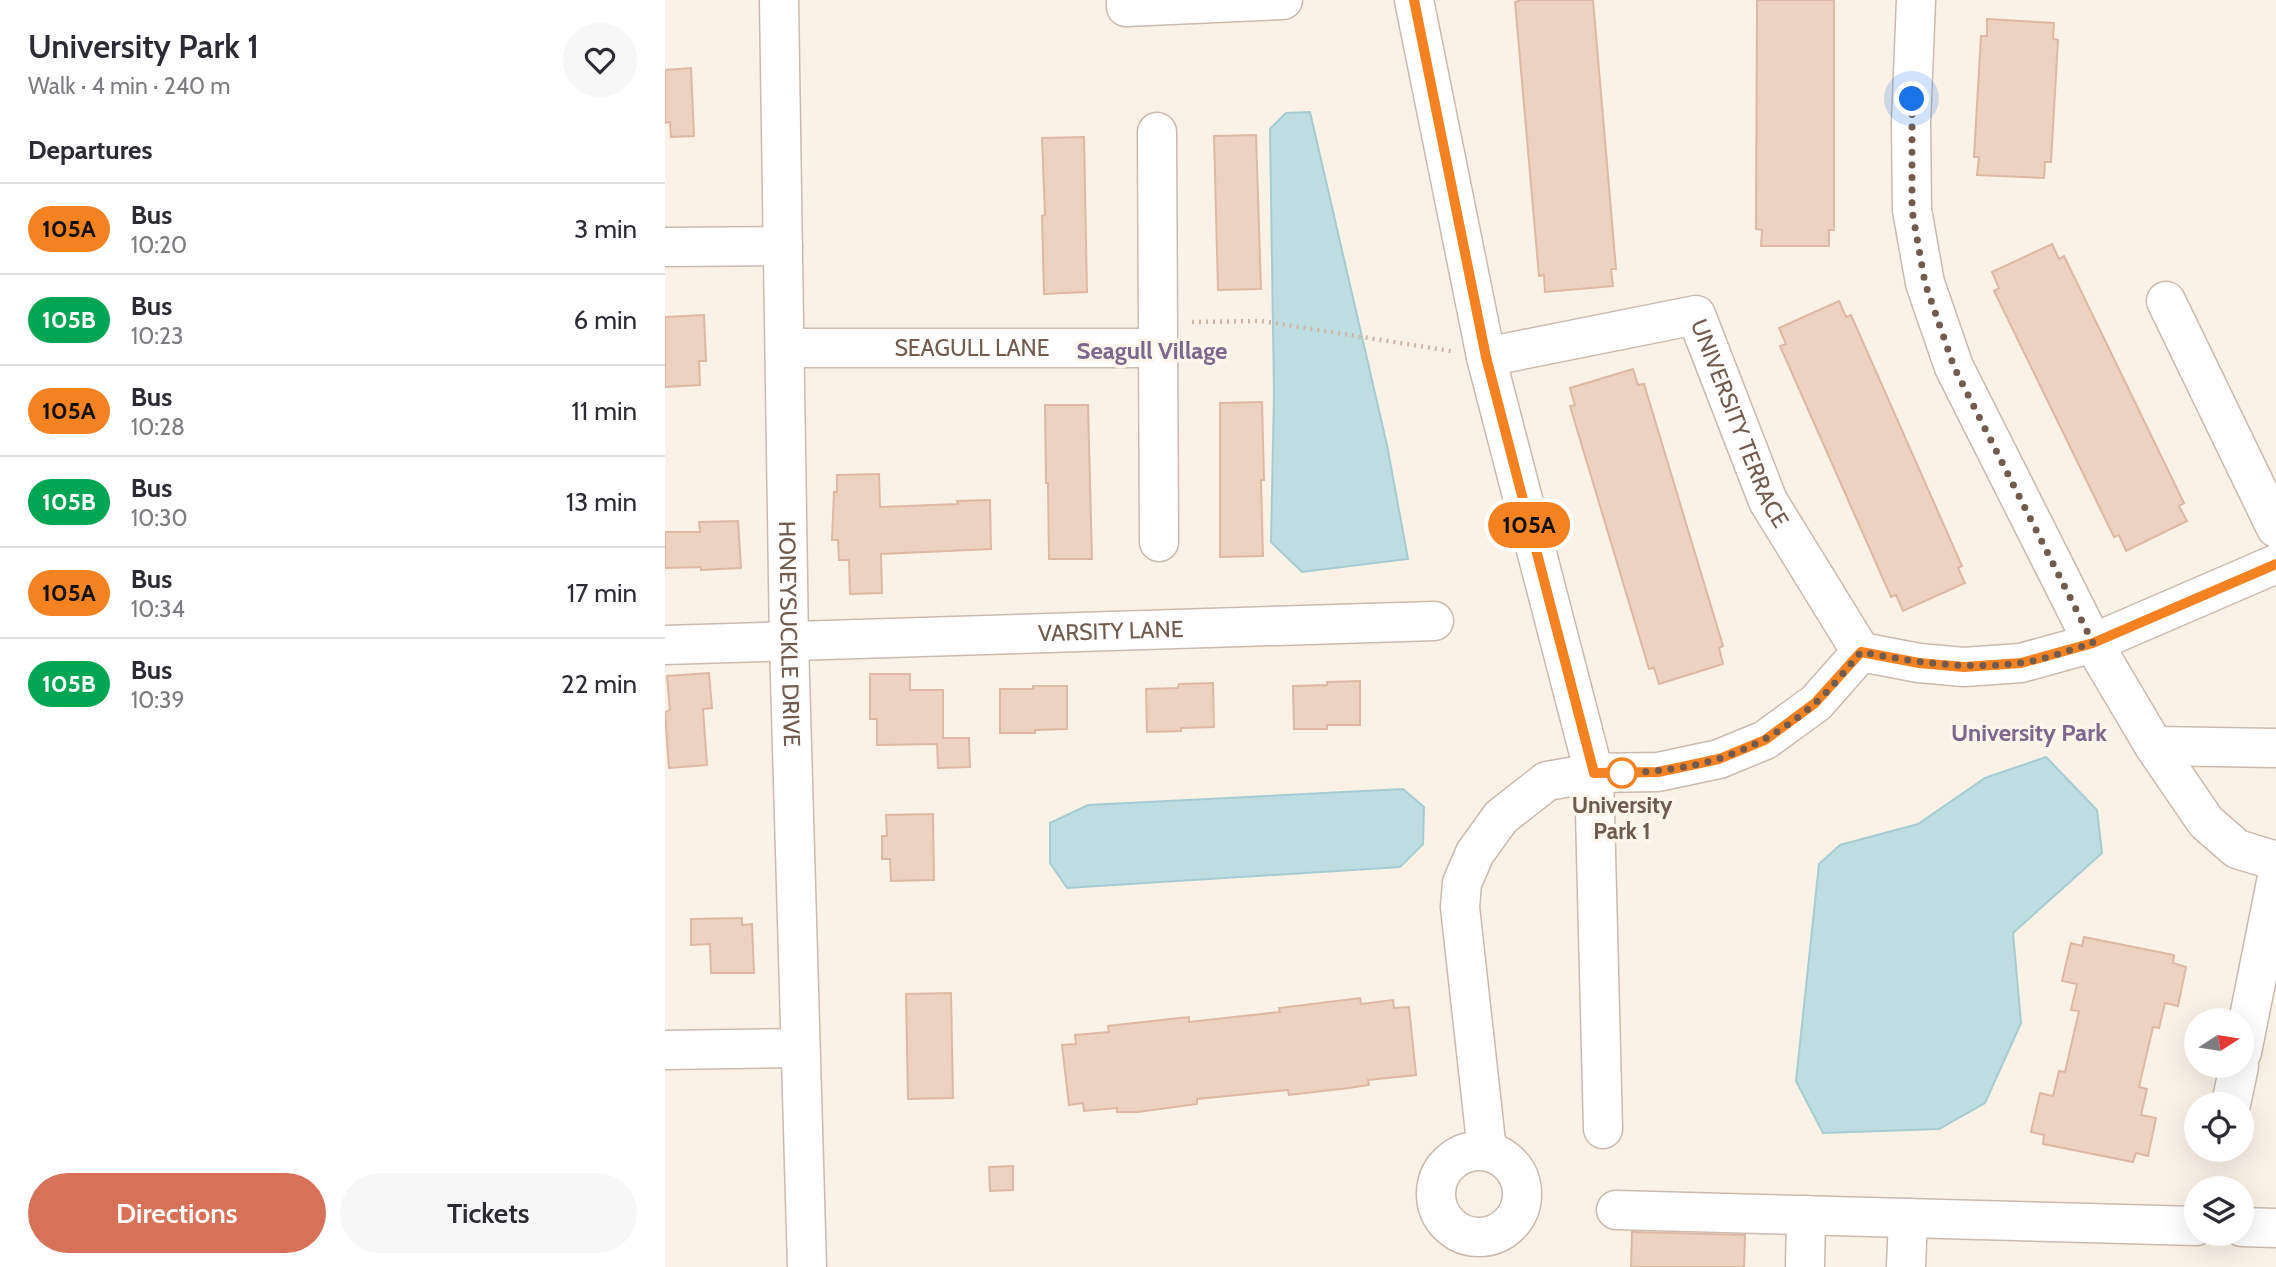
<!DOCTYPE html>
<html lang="en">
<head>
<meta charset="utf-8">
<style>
	body { margin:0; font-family:Cabin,sans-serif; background:#f7f7f7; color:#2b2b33; height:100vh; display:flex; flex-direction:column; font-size:26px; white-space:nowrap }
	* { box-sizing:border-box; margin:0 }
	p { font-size:23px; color:#7c7c81 }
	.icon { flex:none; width:38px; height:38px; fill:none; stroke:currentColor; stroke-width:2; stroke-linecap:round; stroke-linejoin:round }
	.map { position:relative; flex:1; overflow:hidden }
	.panel { display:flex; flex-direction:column; background:#fff; width:665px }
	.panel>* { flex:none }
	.badge { padding:0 14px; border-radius:23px; font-size:24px; line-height:46px }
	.needle { width:46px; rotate:78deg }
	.controls { position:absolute; left:1519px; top:1008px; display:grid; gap:14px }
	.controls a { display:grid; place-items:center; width:70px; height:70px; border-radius:50%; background:#fff; box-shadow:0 7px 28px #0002; font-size:35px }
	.you { position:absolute; width:35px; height:35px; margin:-18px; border:5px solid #fff; border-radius:50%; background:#1a73e8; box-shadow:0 0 0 10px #1a73e833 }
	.map>.badge { position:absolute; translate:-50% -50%; box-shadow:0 0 0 4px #fff }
	h2 { padding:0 28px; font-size:26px; line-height:63px }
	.round { display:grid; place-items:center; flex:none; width:74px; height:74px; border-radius:37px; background:#f7f7f7 }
	.headline { display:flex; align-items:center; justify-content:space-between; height:119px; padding:0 28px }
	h1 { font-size:33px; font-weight:600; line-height:52px }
	.cta { display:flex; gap:14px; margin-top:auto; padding:14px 28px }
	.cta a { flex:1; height:80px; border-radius:42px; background:#d77258; color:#fff; font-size:28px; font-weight:600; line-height:80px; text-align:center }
	.cta a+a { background:#f7f7f7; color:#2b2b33 }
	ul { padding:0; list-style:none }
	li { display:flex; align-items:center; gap:21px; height:91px; padding:0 28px; border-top:2px solid #e1e1e2 }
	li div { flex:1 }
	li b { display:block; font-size:26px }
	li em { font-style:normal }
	li .badge { min-width:77px; font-weight:700; text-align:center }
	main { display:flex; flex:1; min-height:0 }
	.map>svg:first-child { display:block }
</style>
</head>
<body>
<main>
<section class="panel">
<div class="headline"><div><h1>University Park 1</h1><p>Walk · 4 min · 240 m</p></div><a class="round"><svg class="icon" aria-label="heart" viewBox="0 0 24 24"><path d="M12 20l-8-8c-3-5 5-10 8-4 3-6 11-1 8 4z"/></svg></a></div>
<h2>Departures</h2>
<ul>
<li><span class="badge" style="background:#f58220;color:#111">105A</span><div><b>Bus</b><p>10:20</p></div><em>3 min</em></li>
<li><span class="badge" style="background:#00a651;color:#fff">105B</span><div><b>Bus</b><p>10:23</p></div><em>6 min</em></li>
<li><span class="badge" style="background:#f58220;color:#111">105A</span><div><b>Bus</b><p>10:28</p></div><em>11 min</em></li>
<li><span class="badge" style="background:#00a651;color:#fff">105B</span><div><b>Bus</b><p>10:30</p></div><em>13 min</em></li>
<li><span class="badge" style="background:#f58220;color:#111">105A</span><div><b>Bus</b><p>10:34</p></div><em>17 min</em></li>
<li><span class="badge" style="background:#00a651;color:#fff">105B</span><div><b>Bus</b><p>10:39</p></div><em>22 min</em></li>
</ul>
<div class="cta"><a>Directions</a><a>Tickets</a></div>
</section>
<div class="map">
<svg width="1611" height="1267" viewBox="0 0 1611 1267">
	<rect width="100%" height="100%" fill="#faf2e7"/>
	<path fill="#bddde1" stroke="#a4ccd2" stroke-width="2" d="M 645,112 L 722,445 L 743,559 L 637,572 L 606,542 L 609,393 L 605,129 L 621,113 Z
		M 1381,757 L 1432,810 L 1437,853 L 1348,933 L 1356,1023 L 1320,1103 L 1274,1129 L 1158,1133 L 1131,1081 L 1154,864 L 1175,845 L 1253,824 L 1320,778 Z
		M 738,789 L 759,807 L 758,844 L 735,867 L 402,888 L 385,863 L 385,823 L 423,805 Z"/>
	<path fill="#ecd2c1" stroke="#ddb8a3" stroke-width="2" d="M 856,0 L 928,0 L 951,269 L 946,269 L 948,286 L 880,292 L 879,275 L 874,276 L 850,2 Z
		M 1092,0 L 1169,0 L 1169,230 L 1164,230 L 1164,246 L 1096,246 L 1097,230 L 1091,229 Z
		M 1322,19 L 1389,23 L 1388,39 L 1393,40 L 1386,162 L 1380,162 L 1379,178 L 1312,175 L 1314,157 L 1309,157 L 1316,36 L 1322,36 Z
		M 26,68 L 29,136 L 6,137 L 5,122 L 0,123 L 0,70 Z
		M 591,135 L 596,289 L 553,290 L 549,136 Z
		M 419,137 L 422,292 L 379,294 L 377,216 L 380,215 L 377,138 Z
		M 1387,244 L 1394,259 L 1399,256 L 1519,503 L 1514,506 L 1522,521 L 1461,551 L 1454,535 L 1449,537 L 1329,291 L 1334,288 L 1327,272 Z
		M 1174,301 L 1181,317 L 1186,315 L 1297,566 L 1293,568 L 1300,583 L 1238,611 L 1231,595 L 1226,597 L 1115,346 L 1121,344 L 1114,328 Z
		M 39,315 L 41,361 L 34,361 L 35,385 L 0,387 L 0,317 Z
		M 968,369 L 973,385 L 979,384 L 1058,646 L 1054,648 L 1058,664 L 994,684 L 989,668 L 984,669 L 905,406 L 910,405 L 905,388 Z
		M 597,402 L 599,480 L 596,480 L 598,556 L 555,557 L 555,403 Z
		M 380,405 L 423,405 L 427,559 L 384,559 L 383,483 L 381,483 Z
		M 214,474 L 215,507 L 293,504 L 292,501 L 325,500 L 326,549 L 216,554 L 217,593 L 185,594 L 184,560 L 174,560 L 173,540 L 167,540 L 169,492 L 172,492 L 172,475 Z
		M 73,521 L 76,568 L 36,570 L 36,567 L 0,568 L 0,532 L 35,532 L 34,522 Z
		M 44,673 L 47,708 L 38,709 L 42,765 L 4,768 L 0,712 L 5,710 L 2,676 Z
		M 205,674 L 245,674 L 245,690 L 278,690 L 278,738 L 304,738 L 305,767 L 273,768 L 272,744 L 212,745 L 212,719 L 205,719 Z
		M 695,681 L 695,725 L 662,725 L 662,729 L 629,729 L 628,686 L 662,685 L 662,682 Z
		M 548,683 L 549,727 L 516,728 L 516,731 L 482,732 L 481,689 L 513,688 L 514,684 Z
		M 368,686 L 402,686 L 402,729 L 370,730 L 370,733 L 335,733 L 335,689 L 368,689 Z
		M 268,814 L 269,880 L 226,881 L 225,859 L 217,859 L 217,836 L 222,836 L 221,815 Z
		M 77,918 L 77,925 L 87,924 L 89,973 L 46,973 L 45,944 L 26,945 L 26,919 Z
		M 1419,937 L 1509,955 L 1508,963 L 1521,967 L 1513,1006 L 1500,1003 L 1494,1028 L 1488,1027 L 1474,1087 L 1482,1089 L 1476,1115 L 1491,1118 L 1483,1156 L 1471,1153 L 1468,1162 L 1378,1144 L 1379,1135 L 1366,1132 L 1375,1093 L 1388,1096 L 1394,1071 L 1400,1072 L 1414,1011 L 1406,1010 L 1412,984 L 1397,981 L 1406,943 L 1417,946 Z
		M 286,993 L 288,1098 L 243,1099 L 241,994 Z
		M 695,998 L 696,1004 L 728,1000 L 729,1008 L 744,1007 L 751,1075 L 703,1080 L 704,1085 L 684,1088 L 624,1095 L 623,1090 L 532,1099 L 532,1104 L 473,1112 L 452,1112 L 452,1108 L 419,1111 L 418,1103 L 404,1105 L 397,1045 L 411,1044 L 410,1035 L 444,1032 L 443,1026 L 524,1017 L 524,1022 L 615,1012 L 614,1008 Z
		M 348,1166 L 348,1190 L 325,1191 L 324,1167 Z
		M 967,1232 L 1080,1235 L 1079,1267 L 966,1267 Z"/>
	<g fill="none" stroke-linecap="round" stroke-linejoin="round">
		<g stroke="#cbbaae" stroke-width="41">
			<g id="minor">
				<path id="s1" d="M 114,0 L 124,643 L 142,1267"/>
				<path d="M 461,0 L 461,7 L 618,0"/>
				<path d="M 749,0 L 821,357 L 929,773 L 938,1129"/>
				<path d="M 1251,0 L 1246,124 L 1247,210 L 1260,283 L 1289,367 L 1428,643 L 1489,746 L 1541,822 L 1572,849 L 1611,861"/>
				<path d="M 492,132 L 494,542"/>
				<path d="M 0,247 L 118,246"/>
				<path d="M 1501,301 L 1611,528"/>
				<path id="s2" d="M 120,348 L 493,348"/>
				<path id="s3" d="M 821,357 L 1031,315 L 1103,501 L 1196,652 L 1254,663 L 1299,667 L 1356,663 L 1428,643 L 1611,564"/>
				<path id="s4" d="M 0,645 L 769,621"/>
				<path d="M 1489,746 L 1611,748"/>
				<path d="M 0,1050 L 135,1048"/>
				<path d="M 1577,1052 L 1611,882"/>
				<path d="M 1566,1104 L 1574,1066"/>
				<circle cx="814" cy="1194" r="43"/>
				<path d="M 822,1151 L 795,907 L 797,883 L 810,853 L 836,817 L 882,781 L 929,773 L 993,772 L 1054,759 L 1100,740 L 1151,703 L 1196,652"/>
				<path d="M 951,1210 L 1531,1226"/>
				<path d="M 1577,1227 L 1611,1228"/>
				<path d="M 1140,1267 L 1141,1215"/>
				<path d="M 1241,1267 L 1243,1218"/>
			</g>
		</g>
		<path stroke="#d1b5a4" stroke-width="4.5" stroke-dasharray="2 5" stroke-linecap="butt" d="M 527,322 L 596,321 L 786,351"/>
		<use href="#minor" stroke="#fff" stroke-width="38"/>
	</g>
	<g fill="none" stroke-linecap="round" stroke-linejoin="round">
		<g stroke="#fff" stroke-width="16">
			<path id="line" d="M 749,0 L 821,357 L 929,773 L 993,772 L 1054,759 L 1100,740 L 1150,703 L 1196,652 L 1254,663 L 1299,667 L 1356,663 L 1428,643 L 1611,564"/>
		</g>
		<use href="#line" stroke="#f58220" stroke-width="10"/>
		<path stroke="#715a4e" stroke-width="7" stroke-dasharray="0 12.6" d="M 957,773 L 950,773 C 1028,772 1090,756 1149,704 C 1167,689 1181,669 1196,652 C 1249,662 1300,670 1354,663 C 1379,660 1404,650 1428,643 L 1289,367 L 1260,283 L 1247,210 L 1247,99"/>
	</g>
	<circle fill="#fff" stroke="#f58220" stroke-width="3.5" cx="957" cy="773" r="14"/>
	<g text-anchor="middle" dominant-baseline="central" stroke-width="7" stroke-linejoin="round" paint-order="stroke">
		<g font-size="23" fill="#715a4e" stroke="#fdf6ec">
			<text stroke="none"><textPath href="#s2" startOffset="187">SEAGULL LANE</textPath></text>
			<text stroke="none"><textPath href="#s3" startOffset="331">UNIVERSITY TERRACE</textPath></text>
			<text stroke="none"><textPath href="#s4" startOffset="446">VARSITY LANE</textPath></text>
			<text stroke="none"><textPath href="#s1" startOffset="634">HONEYSUCKLE DRIVE</textPath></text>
		</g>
		<g font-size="23" font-weight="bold" fill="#715a4e" stroke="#fdf6ec">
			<text x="957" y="805">University<tspan x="957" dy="26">Park 1</tspan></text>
		</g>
		<g font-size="24" font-weight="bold" fill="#7f668c" stroke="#fdf6ec">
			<text x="487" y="350">Seagull Village</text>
			<text x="1364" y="732">University Park</text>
		</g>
	</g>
</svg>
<div class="controls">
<a><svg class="needle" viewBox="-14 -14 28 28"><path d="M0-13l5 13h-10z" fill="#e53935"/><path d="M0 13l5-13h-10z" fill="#7c7c81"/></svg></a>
<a><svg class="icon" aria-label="locate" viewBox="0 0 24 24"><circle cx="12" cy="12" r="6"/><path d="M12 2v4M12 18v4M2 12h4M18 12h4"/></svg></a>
<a><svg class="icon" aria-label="layers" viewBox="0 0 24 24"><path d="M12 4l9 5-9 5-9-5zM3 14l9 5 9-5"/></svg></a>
</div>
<div class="you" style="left:1247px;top:99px"></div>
<b class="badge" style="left:864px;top:525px;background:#f58220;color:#111">105A</b>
</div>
</main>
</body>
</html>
